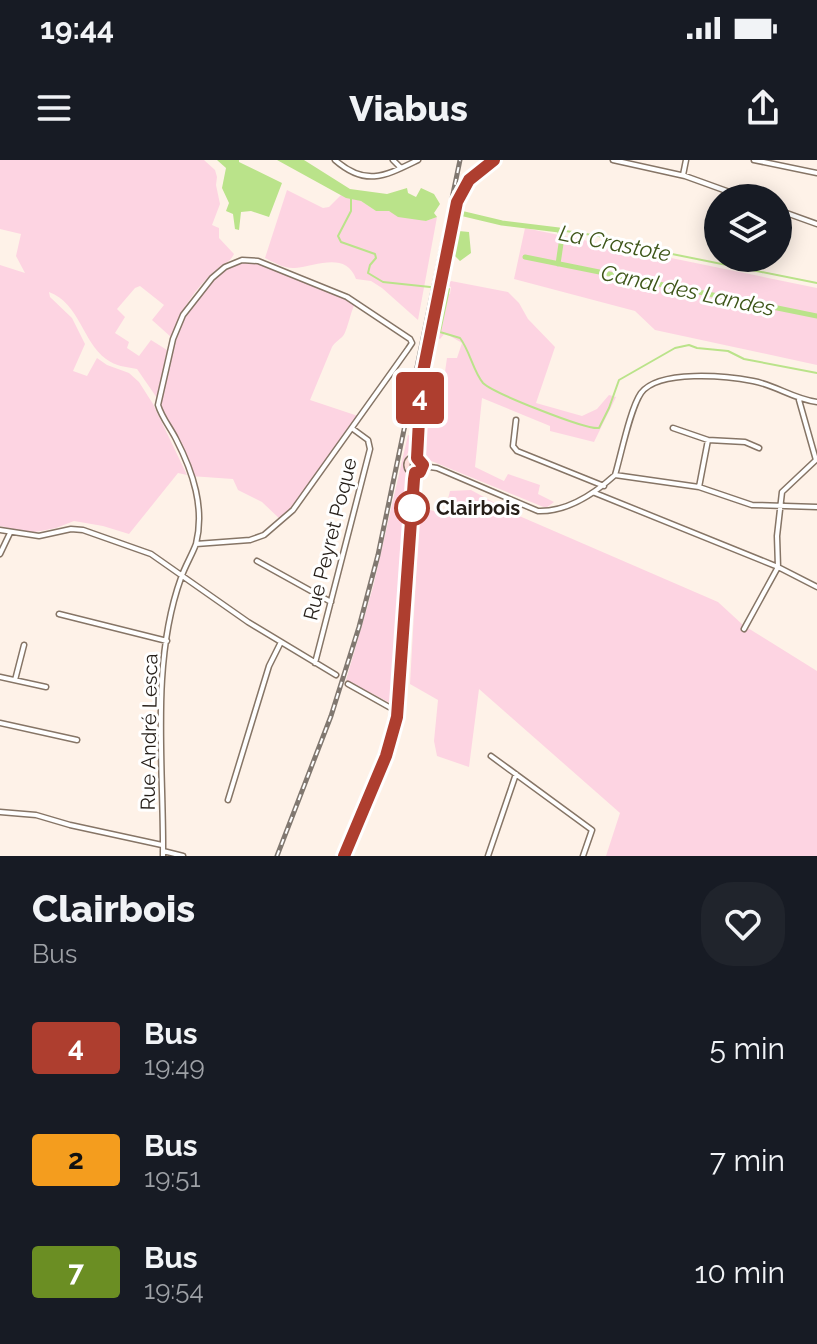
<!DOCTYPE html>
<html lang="en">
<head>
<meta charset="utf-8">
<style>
	body { margin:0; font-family:Raleway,sans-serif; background:#20242c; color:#f1f3f6; height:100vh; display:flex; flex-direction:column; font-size:30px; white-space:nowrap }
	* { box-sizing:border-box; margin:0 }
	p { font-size:26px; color:#9ea1a6 }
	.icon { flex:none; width:44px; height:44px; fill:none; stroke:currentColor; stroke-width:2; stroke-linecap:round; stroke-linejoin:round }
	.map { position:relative; height:696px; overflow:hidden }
	.side { display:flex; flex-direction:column; background:#171b24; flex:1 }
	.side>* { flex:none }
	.badge { padding:0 16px; border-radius:6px; font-size:28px; line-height:52px }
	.fabs { position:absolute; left:704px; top:24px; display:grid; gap:16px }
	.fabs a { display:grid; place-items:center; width:88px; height:88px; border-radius:50%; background:#171b24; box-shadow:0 4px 20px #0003; font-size:40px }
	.map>.badge { position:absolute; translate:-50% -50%; box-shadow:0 0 0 4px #fff }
	.round { display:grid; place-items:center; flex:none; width:84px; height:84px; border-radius:32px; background:#20242c }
	.overview { display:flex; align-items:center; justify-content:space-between; height:136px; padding:0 32px }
	h1 { font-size:38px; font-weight:800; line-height:60px }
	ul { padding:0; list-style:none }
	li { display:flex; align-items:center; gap:24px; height:112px; padding:0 32px }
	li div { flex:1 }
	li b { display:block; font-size:30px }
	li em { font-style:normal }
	li .badge { min-width:88px; font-weight:700; text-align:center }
	.status { display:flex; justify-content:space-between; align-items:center; height:56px; padding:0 40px; background:#171b24; direction:ltr }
	.status svg { height:22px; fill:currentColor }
	header { display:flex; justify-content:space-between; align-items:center; height:104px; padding:0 32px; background:#171b24; font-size:36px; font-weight:800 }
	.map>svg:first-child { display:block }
</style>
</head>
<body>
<div class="status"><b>19:44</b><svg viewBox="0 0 49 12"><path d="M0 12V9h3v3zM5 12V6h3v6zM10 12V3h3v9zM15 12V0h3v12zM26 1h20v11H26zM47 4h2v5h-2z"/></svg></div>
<header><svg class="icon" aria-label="menu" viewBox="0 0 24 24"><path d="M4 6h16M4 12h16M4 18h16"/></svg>Viabus<svg class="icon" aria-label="share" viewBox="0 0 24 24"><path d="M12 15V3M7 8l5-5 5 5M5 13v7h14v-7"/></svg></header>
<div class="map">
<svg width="817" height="696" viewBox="0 0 817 696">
	<rect width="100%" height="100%" fill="#fef2e8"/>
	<path fill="#fdd4e2" d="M 0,0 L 204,0 L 215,10 L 217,17 L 216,25 L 220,44 L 212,65 L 219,68 L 219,78 L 234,94 C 230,103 222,104 215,111 C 195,128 180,152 171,177 L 152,160 L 164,145 L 140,126 L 135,128 L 117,149 L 125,157 L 115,173 L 129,182 L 127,188 L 139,196 L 151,180 L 167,190 L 157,238 L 137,209 C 126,207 115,206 106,199 C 82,181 80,144 49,132 L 50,137 L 72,158 L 85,184 L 73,211 L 87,216 L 97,198 L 107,205 L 129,213 L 139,222 L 153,244 L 187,315 L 178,313 L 129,374 L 103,366 L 74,361 L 56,368 L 30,373 L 0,366 L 0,105 L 25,113 L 16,96 L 21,74 L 0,69 Z
		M 287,30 L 323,48 L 329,47 L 341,35 L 361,41 L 376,51 L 389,51 L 426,61 L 437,57 L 418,160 L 382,128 L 371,121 L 356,119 C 346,91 316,106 295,108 C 285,109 273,102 265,98 Z
		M 525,68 L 817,128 L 817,205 L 655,170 L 635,151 L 514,119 Z
		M 254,100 L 356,141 C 351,150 347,172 343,176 C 339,180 335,182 332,187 L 310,240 L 361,257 L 282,361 L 262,342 L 238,330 L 233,319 L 190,316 L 176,279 L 158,245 C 169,196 175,151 216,117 C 229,106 237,101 254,100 Z
		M 451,121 L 508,132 L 519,143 L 528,159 L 555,187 L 536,243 L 582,256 L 597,249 L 609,235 L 616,237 L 594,282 L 550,271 L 550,266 L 482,238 L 475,307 L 504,321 L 508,314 L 540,325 L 538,334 L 554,342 L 546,348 L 424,298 L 421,291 L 428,223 L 443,226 L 447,198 L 457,198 L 462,183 L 445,173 L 440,179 L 436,177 L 443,133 L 450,134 L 451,127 L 446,125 Z
		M 408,275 L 413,277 C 410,295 400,299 407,318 L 390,543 L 346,520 L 373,427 Z
		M 471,330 L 517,355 L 718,442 L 743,465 L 817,511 L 817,696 L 606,696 L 620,653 L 479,529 L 469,607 L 437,596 L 434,581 L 438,540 L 410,524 L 420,347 L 444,354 L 450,331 Z"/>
	<path fill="#bae38a" d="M 217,0 L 239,0 L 239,2 L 282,23 L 269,57 L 251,51 L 241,52 L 239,70 L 235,69 L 233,54 L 226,51 L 229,43 L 222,28 L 226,8 Z
		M 277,0 L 304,0 L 350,29 L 387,34 L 407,28 L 408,33 L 416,37 L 421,28 L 434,34 L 440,44 L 434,53 L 437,57 L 426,61 L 398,57 L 389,51 L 376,51 L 361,41 L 346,38 Z
		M 459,71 L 469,72 L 471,93 L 460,101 L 453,94 Z"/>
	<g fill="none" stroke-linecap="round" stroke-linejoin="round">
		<path stroke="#bae38a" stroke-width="2" d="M 351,39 L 351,51 L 338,76 L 341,82 L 375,94 L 376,98 L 370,105 L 368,113 L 383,122 L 449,129 L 440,172 L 460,178 C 470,191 473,211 483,223 C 493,233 586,270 599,268 L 609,248 L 619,220 L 675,188 L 689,185 L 697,188 L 728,191 L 744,199 L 817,213
			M 559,70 L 599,76 L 632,86 L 817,123"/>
		<path stroke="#bae38a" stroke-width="5" d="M 460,53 L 502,63 L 559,70 L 562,77 L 558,104
			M 525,97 L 817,156"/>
		<g stroke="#867566" stroke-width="7">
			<path id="minor" d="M 335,0 C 366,27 385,16 418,0
				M 393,0 L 401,8
				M 613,0 L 685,16 L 746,38
				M 754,0 L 817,13
				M 683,15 L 686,0
				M 778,50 L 817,64
				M 516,260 L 513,286 L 517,291 L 604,326
				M 673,268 L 708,280 L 745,282 L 759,288
				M 423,306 L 437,308 L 538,351 C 567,352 594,334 615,315 L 699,327 L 752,345 L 817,347
				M 615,315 C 621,295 630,249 641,233 C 659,209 727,216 753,221 C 776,225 793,239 817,242
				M 699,327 L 708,280
				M 595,333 L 778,407 L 817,427
				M 0,370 L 39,376 L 71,369 L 83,370 L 151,394 L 248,462 L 336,515
				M 0,394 L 10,373
				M 257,401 L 331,442
				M 59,454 L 167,481
				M 744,469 L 778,407 L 777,376 L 782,332 L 816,300 L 799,240
				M 315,503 L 370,289 L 368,280 L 353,269
				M 0,517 L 46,527
				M 15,520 L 24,485
				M 348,524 L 398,552
				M 0,563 L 77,580
				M 491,596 L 592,670 L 583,696
				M 228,640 L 269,506 L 281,482
				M 0,652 L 36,655 L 70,665 L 162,685
				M 163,691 L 183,696
				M 163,696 C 164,606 150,504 181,418 C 185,406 192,395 196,384 L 250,380 L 264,375 L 293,350 L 408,189 L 412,183 L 410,179 L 347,137 L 258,101 L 242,100 L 225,107 L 212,118 L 183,155 L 173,179 L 158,245 C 162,258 170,267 176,279 C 193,312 205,348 196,384
				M 488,696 L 516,614"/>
		</g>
		<g stroke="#867566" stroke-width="8">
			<path id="secondary" d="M407 305a8 8 0 1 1 16 0a8 8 0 1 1-16 0Z
				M 417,298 L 421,222 L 457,42 L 469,20 L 494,0
				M 344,696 L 386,596 L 397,557 L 415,313"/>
		</g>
		<use href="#minor" stroke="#fff" stroke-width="4"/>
		<use href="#secondary" stroke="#fedfdb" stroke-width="5"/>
		<g stroke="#817870" stroke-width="5">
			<path id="rail" d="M 277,696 L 331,556 L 359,467 L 378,395 L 460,0"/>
		</g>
		<use href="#rail" stroke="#fff" stroke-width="2" stroke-dasharray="6" stroke-linecap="butt"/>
	</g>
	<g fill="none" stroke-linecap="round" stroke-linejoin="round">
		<g stroke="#fff" stroke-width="18">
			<path id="line" d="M 344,696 L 386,596 L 397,557 L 414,319 L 415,313 L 420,312 L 423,305 L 417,298 L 421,222 L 457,42 L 469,20 L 494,0"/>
		</g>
		<use href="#line" stroke="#ae3e2f" stroke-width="12"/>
	</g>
	<circle fill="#fff" stroke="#ae3e2f" stroke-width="4" cx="412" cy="348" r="16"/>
	<g text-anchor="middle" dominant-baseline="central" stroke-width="6" stroke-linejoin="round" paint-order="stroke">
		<g font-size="20" font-weight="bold" fill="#241d17" stroke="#fff" text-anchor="start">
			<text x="436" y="348">Clairbois</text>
		</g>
		<g font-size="20" fill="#241d17" stroke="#fff">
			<text transform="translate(330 379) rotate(-76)">Rue Peyret Poque</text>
			<text transform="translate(149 572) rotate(-89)">Rue André Lesca</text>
		</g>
		<g font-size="22" font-style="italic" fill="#3e5619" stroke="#fff">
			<text transform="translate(615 83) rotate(11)">La Crastote</text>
			<text transform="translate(688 130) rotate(12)">Canal des Landes</text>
		</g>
	</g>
</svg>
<div class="fabs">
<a><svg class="icon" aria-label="layers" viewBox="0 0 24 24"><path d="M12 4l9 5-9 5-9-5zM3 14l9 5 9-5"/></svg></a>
</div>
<b class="badge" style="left:420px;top:238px;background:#ae3e2f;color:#fff">4</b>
</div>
<section class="side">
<div class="overview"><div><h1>Clairbois</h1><p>Bus</p></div><a class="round"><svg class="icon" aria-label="heart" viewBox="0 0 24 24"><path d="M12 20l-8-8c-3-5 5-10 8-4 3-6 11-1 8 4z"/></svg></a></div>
<ul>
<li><span class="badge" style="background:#ae3e2f;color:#fff">4</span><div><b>Bus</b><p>19:49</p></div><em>5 min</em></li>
<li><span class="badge" style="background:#f49d1e;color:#111">2</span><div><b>Bus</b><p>19:51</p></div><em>7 min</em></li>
<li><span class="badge" style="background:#6b8e23;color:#fff">7</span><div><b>Bus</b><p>19:54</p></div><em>10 min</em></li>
</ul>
</section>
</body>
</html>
